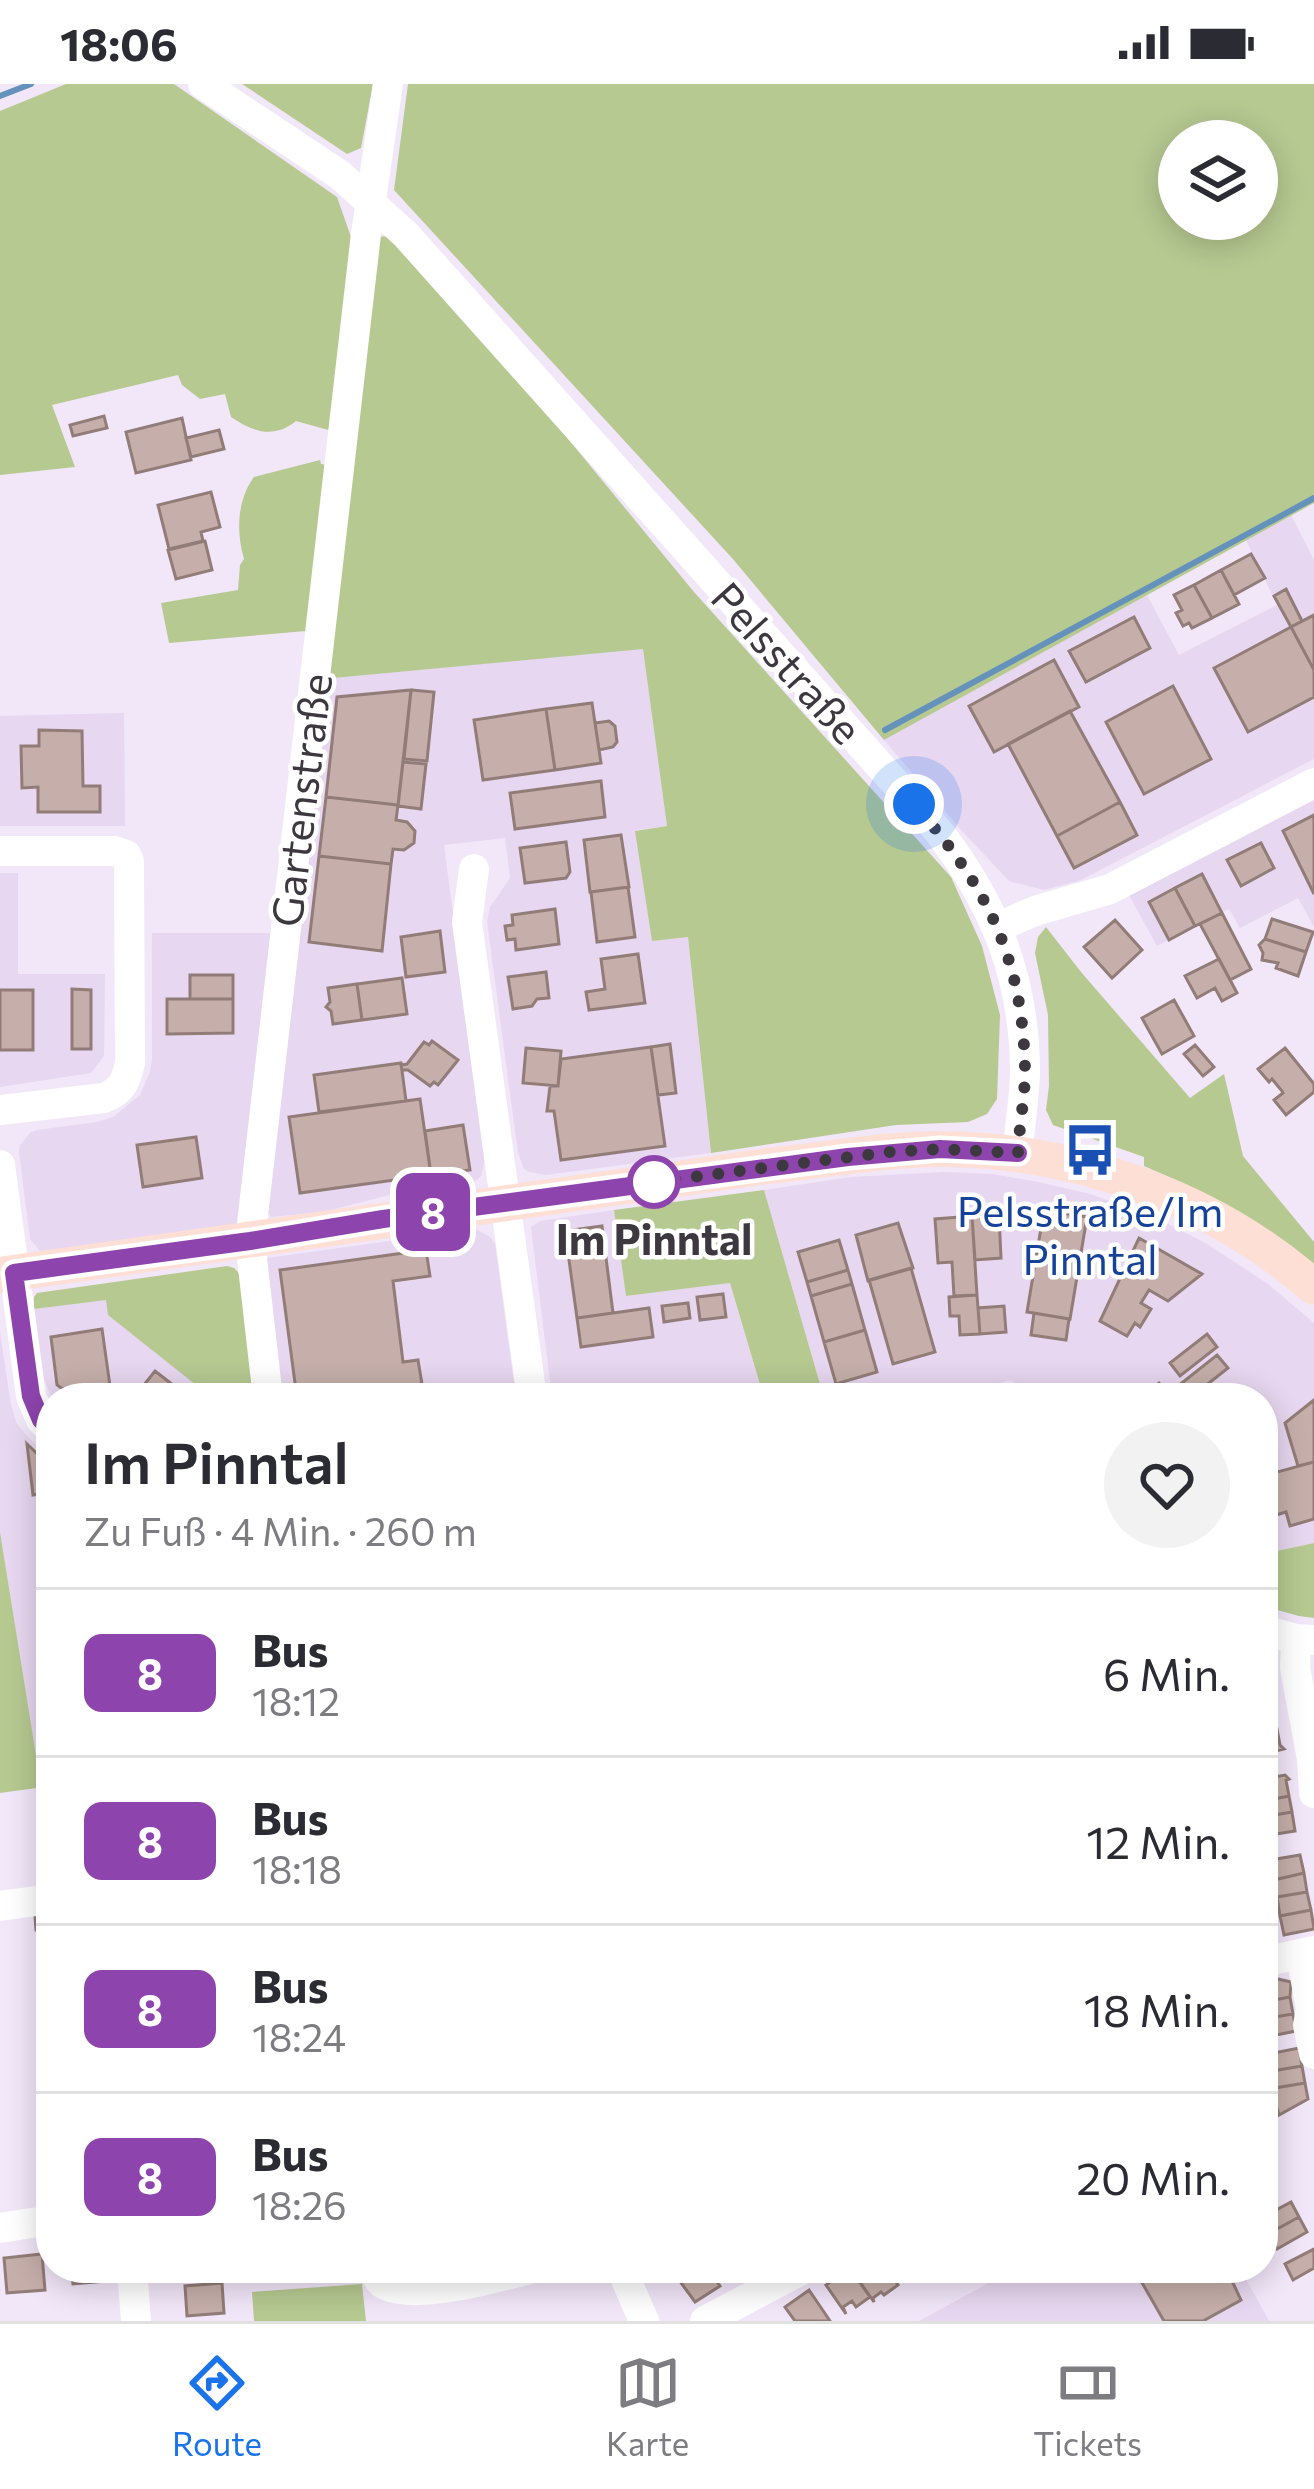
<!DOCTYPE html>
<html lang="de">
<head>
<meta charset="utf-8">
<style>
	body { margin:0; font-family:Commissioner,sans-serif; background:#f2f2f3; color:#2b2b33; height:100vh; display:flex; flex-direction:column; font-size:45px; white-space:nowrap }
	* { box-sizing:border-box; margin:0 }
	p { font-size:39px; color:#7c7c81 }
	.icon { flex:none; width:66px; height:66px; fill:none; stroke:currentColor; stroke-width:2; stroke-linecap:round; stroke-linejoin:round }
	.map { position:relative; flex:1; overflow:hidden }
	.sheet { position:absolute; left:36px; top:1299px; width:1242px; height:900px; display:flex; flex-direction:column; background:#fff; border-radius:48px; box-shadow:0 6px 30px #0003 }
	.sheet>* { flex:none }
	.badge { padding:0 24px; border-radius:18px; font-size:42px; line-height:78px }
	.controls { position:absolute; left:1158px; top:36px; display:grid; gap:24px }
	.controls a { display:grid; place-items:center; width:120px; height:120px; border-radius:50%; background:#fff; box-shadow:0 6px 30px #0003; font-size:60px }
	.you { position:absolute; width:60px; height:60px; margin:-30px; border:9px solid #fff; border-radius:50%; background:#1a73e8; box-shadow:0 0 0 18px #1a73e833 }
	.map>.badge { position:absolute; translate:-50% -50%; box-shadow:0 0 0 6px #fff }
	.round { display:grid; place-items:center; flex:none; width:126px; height:126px; border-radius:63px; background:#f2f2f3 }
	.summary { display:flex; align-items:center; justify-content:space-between; height:204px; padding:0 48px }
	h1 { font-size:57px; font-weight:600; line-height:90px }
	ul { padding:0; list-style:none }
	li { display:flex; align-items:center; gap:36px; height:168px; padding:0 48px; border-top:3px solid #e1e1e2 }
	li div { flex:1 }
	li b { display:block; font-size:45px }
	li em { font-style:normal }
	li .badge { min-width:132px; font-weight:700; text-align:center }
	.status { display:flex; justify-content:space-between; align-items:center; height:84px; padding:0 60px; background:#fff; direction:ltr }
	.status svg { height:33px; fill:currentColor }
	.dock { display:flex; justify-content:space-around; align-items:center; height:168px; border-top:3px solid #e1e1e2; background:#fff; font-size:33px; color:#7c7c81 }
	.dock a { display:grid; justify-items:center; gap:6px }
	.dock .on { color:#1a73e8 }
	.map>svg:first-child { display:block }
</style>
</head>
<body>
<div class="status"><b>18:06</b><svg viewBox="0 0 49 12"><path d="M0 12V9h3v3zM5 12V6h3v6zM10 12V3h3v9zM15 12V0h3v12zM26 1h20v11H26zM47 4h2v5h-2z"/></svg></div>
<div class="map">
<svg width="1314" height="2237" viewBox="0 0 1314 2237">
	<rect width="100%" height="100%" fill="#f2e6f9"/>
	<path fill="#e7d7f0" d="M 1291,431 L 1314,476 L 1314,675 L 1081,796 L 1044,806 L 1009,797 L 964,749 L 884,656 L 1147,511 L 1179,571 L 1277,521 L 1246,456 Z
		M 643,564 L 667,742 L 636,746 L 652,857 L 688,852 L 711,1069 L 546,1091 L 530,1088 L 524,1085 L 518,1069 L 487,837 L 490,823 L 510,794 L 505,754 L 444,761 L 485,1075 L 481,1092 L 471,1101 L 393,1110 L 323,1128 L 271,1133 L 266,1126 L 323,595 Z
		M 124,629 L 125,742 L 0,742 L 0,632 Z
		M 1314,714 L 1314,843 L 1298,814 L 1240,844 L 1229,825 L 1157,862 L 1129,811 Z
		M 0,789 L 18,789 L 18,890 L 105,890 L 104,972 L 91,989 L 0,1003 Z
		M 152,849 L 272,849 L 243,1130 L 234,1144 L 41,1168 L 30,1155 L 19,1068 L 20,1061 L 30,1049 L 37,1046 L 97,1038 L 113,1033 L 140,1011 L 150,988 L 152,976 Z
		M 944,1088 L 993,1090 L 1038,1098 L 1090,1110 L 1153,1132 L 1207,1160 L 1268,1200 L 1314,1239 L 1314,1459 L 1263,1470 L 1263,1314 L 1039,1314 L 1010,1296 L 948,1314 L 824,1314 L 764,1106 L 851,1093 Z
		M 614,1126 L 626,1212 L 730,1199 L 764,1314 L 552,1314 L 531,1143 L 540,1137 Z
		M 476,1145 L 490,1153 L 495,1160 L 516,1314 L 282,1314 L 264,1179 L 267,1174 Z
		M 106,1215 L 245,1299 L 247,1314 L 52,1314 L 43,1294 L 34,1225 Z
		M 0,1248 L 11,1321 L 17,1340 L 30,1355 L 51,1373 L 51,1670 L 36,1672 L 0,1448 Z
		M 1041,2184 L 1240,2184 L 1269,2237 L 919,2237 L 1005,2190 L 1015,2199 Z"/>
	<path fill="#b6c991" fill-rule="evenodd" d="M 66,0 L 174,0 L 337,113 L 351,153 L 332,347 L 296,337 C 274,355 253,348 231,333 L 225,310 L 200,315 L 182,301 L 178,291 L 52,321 L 75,383 L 0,391 L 0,27 Z
		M 242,0 L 373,0 L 361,64 L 347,70 Z
		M 408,0 L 1314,0 L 1314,419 L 884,656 L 732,474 L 394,106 ZM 1179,57 L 1257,57 L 1257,135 L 1179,135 Z
		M 388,152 L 509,283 L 694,508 L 951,793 L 982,862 L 1000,931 L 997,1015 L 987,1030 L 968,1038 L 896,1041 L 711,1069 L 688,853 L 652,857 L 635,747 L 667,742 L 643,565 L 323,595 L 378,153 Z
		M 320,376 L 321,380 L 327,381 L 306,547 L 169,559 L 161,519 L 238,506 L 240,481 L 244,475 C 236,448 237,416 254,393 Z
		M 1046,843 L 1081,888 L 1190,1014 L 1224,990 L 1243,1072 L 1314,1158 L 1314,1183 L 1189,1102 L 1144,1082 L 1144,1073 L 1053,1041 L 1046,1026 L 1049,1002 L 1048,931 L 1035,869 L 1038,853 Z
		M 764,1106 L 824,1314 L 764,1314 L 730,1199 L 626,1212 L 614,1126 Z
		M 227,1182 L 234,1184 L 241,1191 L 258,1314 L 247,1314 L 244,1299 L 201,1305 L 108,1231 L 106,1216 L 34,1225 L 34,1213 L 37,1209 Z
		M 0,1448 L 36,1671 L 51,1670 L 51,1702 L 0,1709 Z
		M 1314,1459 L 1314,1534 L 1299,1532 L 1263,1522 L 1263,1470 Z
		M 362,2200 L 366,2237 L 254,2237 L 252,2208 Z"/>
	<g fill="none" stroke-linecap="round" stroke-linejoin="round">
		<path stroke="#6592bb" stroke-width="6" d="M 0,12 L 31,0
			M 885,646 L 1314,414"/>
	</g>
	<path fill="#c6afab" stroke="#927c78" stroke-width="3" d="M 104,332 L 107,344 L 73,352 L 70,341 Z
		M 182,334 L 191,376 L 136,389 L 126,348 Z
		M 219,346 L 224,365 L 191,373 L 186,354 Z
		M 211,408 L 220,443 L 201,448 L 203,457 L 169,465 L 158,421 Z
		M 205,457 L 212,486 L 176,495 L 168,466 Z
		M 1251,470 L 1265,494 L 1234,511 L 1221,486 Z
		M 1221,486 L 1239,520 L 1212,534 L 1194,501 Z
		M 1194,501 L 1212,534 L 1192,544 L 1189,539 L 1183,542 L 1176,529 L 1182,526 L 1174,511 Z
		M 1286,505 L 1302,537 L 1291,543 L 1274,512 Z
		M 1314,531 L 1314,586 L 1291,543 Z
		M 1134,533 L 1150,564 L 1086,598 L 1069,567 Z
		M 1291,543 L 1314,586 L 1314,613 L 1248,648 L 1214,584 Z
		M 1054,576 L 1079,623 L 994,668 L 969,622 Z
		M 1173,602 L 1211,675 L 1144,710 L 1106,638 Z
		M 411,606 L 398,721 L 326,713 L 337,613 Z
		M 411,606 L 434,608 L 427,677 L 404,675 Z
		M 592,619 L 601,679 L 555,686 L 546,625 Z
		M 546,625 L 555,686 L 483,696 L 474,636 Z
		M 1070,627 L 1120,718 L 1057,752 L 1008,660 Z
		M 609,637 L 615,642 L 617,658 L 613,663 L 599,666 L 595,639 Z
		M 39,646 L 82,647 L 83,702 L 100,702 L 100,728 L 38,728 L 38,703 L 22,704 L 21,662 L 39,662 Z
		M 403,678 L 426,680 L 421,725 L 398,722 Z
		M 601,697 L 605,733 L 515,745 L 510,709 Z
		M 326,713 L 398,721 L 396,736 L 407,738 L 415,747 L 414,759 L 404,766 L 393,765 L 391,780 L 319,772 Z
		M 1120,718 L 1137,751 L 1074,784 L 1057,752 Z
		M 1314,731 L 1314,810 L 1283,747 Z
		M 621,751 L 629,803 L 590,808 L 584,756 Z
		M 566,758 L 570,788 L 566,794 L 525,799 L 520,764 Z
		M 1261,759 L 1274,784 L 1241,802 L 1227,776 Z
		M 319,772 L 391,780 L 382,867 L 309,858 Z
		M 1202,790 L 1222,829 L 1195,842 L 1175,804 Z
		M 628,803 L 635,853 L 597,858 L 591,808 Z
		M 1175,804 L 1195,842 L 1169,856 L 1149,818 Z
		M 555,825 L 559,860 L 516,866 L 515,855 L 507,856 L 505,842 L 513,841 L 512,831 Z
		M 1222,829 L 1251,885 L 1230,896 L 1200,840 Z
		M 1272,835 L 1313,848 L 1306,868 L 1265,855 Z
		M 1115,836 L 1142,866 L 1112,894 L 1084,863 Z
		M 440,847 L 445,888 L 406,893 L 401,853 Z
		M 1265,855 L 1306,868 L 1298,892 L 1276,884 L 1278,879 L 1262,876 L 1263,869 L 1259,861 Z
		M 638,870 L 645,919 L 589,926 L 586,908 L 605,905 L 601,875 Z
		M 1219,875 L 1237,909 L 1222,917 L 1215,904 L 1197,914 L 1185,892 Z
		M 546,888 L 549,914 L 537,915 L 532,922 L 513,925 L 508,893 Z
		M 190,891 L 233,891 L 233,915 L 190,915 Z
		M 402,894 L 407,930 L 362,936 L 357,900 Z
		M 357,900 L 362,936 L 333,940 L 331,927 L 326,923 L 330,918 L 328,904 Z
		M 72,905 L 91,906 L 91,965 L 72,965 Z
		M 0,906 L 33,906 L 33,966 L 0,966 Z
		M 167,915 L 233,915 L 233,949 L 167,950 Z
		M 1174,916 L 1194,952 L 1162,970 L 1142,934 Z
		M 432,957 L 458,976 L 438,1001 L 434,998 L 430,1002 L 408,986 L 402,986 L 401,981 L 407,980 L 424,958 L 429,961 Z
		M 670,960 L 676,1009 L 658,1011 L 651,963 Z
		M 1195,961 L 1214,983 L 1203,992 L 1184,970 Z
		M 651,963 L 665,1062 L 561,1076 L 554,1027 L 547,1027 L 550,1002 L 558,1002 L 561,975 Z
		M 526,964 L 561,967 L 558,1002 L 523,999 Z
		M 1285,964 L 1314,1000 L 1314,1008 L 1286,1031 L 1274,1016 L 1283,1009 L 1282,1007 L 1272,995 L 1269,998 L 1258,985 Z
		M 401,979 L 406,1017 L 319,1028 L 314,991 Z
		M 420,1015 L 431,1091 L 300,1109 L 289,1033 Z
		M 463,1041 L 470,1086 L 431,1091 L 425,1047 Z
		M 196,1053 L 202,1094 L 143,1103 L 137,1061 Z
		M 1044,1126 L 1087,1133 L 1070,1235 L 1027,1228 Z
		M 999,1131 L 1001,1174 L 975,1176 L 972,1132 Z
		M 972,1132 L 977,1211 L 954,1212 L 952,1178 L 938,1179 L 935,1135 Z
		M 898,1139 L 913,1184 L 868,1197 L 856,1151 Z
		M 602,1142 L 613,1229 L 577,1234 L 565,1147 Z
		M 1139,1154 L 1202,1190 L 1168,1217 L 1149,1206 L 1141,1219 L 1151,1225 L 1140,1243 L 1135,1239 L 1127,1252 L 1100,1237 Z
		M 839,1156 L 848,1186 L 807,1198 L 798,1168 Z
		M 426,1166 L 430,1192 L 393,1197 L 403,1278 L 418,1276 L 422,1300 L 319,1314 L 297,1314 L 280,1186 Z
		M 911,1184 L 935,1268 L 893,1280 L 869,1196 Z
		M 848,1186 L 852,1200 L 811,1212 L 807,1198 Z
		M 852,1200 L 865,1246 L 824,1258 L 811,1212 Z
		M 723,1210 L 726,1233 L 700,1236 L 697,1213 Z
		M 977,1211 L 980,1250 L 960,1251 L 959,1232 L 950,1232 L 949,1213 Z
		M 688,1219 L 690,1234 L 664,1238 L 662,1222 Z
		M 1004,1222 L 1006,1248 L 980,1250 L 978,1224 Z
		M 649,1224 L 653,1253 L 581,1263 L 577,1234 Z
		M 1034,1229 L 1069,1235 L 1066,1256 L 1031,1251 Z
		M 102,1245 L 110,1302 L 67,1308 L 57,1301 L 51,1253 Z
		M 865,1246 L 877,1288 L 836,1300 L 824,1258 Z
		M 1207,1250 L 1217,1263 L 1180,1292 L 1170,1279 Z
		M 1217,1271 L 1228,1284 L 1190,1314 L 1141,1314 L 1159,1299 L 1168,1310 Z
		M 155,1287 L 187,1312 L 185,1314 L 139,1314 L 136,1311 Z
		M 1314,1316 L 1314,1378 L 1298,1382 L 1285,1339 Z
		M 27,1360 L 51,1383 L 51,1418 L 40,1420 L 39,1410 L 33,1411 Z
		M 1263,1365 L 1270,1390 L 1314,1378 L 1314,1435 L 1290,1442 L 1286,1428 L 1263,1435 Z
		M 1277,1645 L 1280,1661 L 1284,1665 L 1263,1670 L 1263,1647 Z
		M 1285,1691 L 1289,1695 L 1286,1696 L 1289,1712 L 1263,1717 L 1263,1695 Z
		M 1289,1712 L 1292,1728 L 1263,1733 L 1263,1717 Z
		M 1292,1728 L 1295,1747 L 1263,1752 L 1263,1733 Z
		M 1300,1771 L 1304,1789 L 1274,1796 L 1270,1776 Z
		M 1304,1789 L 1307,1808 L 1277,1813 L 1274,1796 Z
		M 1307,1808 L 1311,1826 L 1280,1832 L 1277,1813 Z
		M 1311,1826 L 1314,1845 L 1284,1851 L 1280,1832 Z
		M 51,1831 L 51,1866 L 44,1867 L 42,1846 L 36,1846 L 35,1833 Z
		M 1278,1895 L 1291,1898 L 1290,1913 L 1263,1918 L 1263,1900 Z
		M 1290,1913 L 1293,1930 L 1263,1935 L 1263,1918 Z
		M 1293,1930 L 1296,1947 L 1266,1953 L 1263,1935 Z
		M 1299,1964 L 1302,1982 L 1272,1987 L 1269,1970 Z
		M 1302,1982 L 1305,1999 L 1275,2004 L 1272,1987 Z
		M 1305,1999 L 1308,2015 L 1279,2031 L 1272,2008 L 1274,2004 Z
		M 1291,2118 L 1299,2133 L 1268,2150 L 1263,2140 L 1263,2133 Z
		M 1299,2133 L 1307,2148 L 1277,2165 L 1268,2150 Z
		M 1314,2165 L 1314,2184 L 1293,2196 L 1285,2180 Z
		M 42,2170 L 45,2206 L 7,2209 L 4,2174 Z
		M 71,2184 L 108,2184 L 109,2197 L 73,2200 Z
		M 676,2184 L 723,2184 L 728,2192 L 718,2199 L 720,2202 L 695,2218 L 679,2196 L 682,2193 Z
		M 850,2184 L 870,2213 L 856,2223 L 852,2217 L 843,2223 L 846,2230 L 826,2201 Z
		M 856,2184 L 886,2184 L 898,2201 L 884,2211 L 881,2208 L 873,2214 L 874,2218 L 852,2187 Z
		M 1149,2184 L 1226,2184 L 1241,2216 L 1203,2237 L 1164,2237 L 1137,2190 Z
		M 222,2199 L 224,2229 L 187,2232 L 185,2202 Z
		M 809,2206 L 824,2228 L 830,2237 L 795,2237 L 785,2223 Z"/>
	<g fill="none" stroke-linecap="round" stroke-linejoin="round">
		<path stroke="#fff" stroke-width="30" d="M 203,0 L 340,91 L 406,151 L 939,748 C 995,821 1024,892 1025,986 C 1025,1014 1019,1042 1018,1069
			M 0,767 L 114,767 L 126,771 L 129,777 L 130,979 C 126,997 122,1007 104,1014 L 0,1026
			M 474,785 L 467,838 L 532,1314
			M 998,843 L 1035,827 L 1110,805 L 1314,699
			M 0,1081 L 31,1312 L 41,1336 L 51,1346
			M 268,1314 L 250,1157 L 366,150 L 388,0
			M 1263,1546 L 1296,1555 L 1314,1556
			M 1296,1555 L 1295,1584 L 1312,1675 L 1314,1709
			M 0,1822 L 51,1815
			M 1301,1870 L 1311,1925 L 1308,1941 L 1314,1970
			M 1263,1878 L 1314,1867
			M 0,2144 L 51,2136
			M 132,2184 L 136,2237
			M 371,2184 C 374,2189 378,2196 382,2199 C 412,2219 501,2192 534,2184
			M 621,2184 L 644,2237
			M 705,2237 L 805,2184"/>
		<path stroke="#fedfd6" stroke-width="36" d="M 0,1191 L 768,1082 C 826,1076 884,1065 942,1065 C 1077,1066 1212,1114 1314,1203"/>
	</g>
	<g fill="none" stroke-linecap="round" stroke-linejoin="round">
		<g stroke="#fff" stroke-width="27">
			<path id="line" d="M 51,1346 L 41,1336 L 31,1312 L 14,1189 L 250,1157 L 383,1135 L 848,1073 L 940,1065 L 1018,1069"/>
		</g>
		<use href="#line" stroke="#8e44ad" stroke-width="18"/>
		<path stroke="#3d383f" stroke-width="12" stroke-dasharray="0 21.6" d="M 654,1098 L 889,1068 L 940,1065 L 1018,1069 C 1019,1042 1025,1014 1025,986 C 1023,874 987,802 914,720"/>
	</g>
	<defs>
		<g id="bus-bare" transform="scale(4.14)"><path d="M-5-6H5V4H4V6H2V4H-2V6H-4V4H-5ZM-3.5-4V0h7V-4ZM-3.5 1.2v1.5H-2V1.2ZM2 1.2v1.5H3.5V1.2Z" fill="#1a4fb4" stroke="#fff" stroke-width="2.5" paint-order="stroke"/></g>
	</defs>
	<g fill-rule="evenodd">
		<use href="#bus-bare" x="1090" y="1066"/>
	</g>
	<circle fill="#fff" stroke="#8e44ad" stroke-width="6" cx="654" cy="1098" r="24"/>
	<g text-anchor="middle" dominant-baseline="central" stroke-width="9" stroke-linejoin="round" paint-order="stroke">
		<g font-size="42" fill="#3d383f" stroke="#fff">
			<text transform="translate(788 578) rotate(48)">Pelsstraße</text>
			<text transform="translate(300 716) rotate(-83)">Gartenstraße</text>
		</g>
		<g font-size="42" fill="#164399" stroke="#fff">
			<text x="1090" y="1126">Pelsstraße/Im<tspan x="1090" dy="48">Pinntal</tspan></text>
		</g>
		<g font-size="42" font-weight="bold" fill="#3d383f" stroke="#fff">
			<text x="654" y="1154">Im Pinntal</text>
		</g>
	</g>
</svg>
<div class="controls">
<a><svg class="icon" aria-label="layers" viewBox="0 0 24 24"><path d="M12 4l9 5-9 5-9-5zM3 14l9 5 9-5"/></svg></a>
</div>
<div class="you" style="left:914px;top:720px"></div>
<b class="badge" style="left:433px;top:1128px;background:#8e44ad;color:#fff">8</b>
<section class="sheet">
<div class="summary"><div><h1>Im Pinntal</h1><p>Zu Fuß · 4 Min. · 260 m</p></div><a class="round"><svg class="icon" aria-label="heart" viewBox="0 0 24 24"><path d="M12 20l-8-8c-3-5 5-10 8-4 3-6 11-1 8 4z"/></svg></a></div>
<ul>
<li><span class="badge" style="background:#8e44ad;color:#fff">8</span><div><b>Bus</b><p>18:12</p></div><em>6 Min.</em></li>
<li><span class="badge" style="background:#8e44ad;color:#fff">8</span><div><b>Bus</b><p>18:18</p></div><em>12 Min.</em></li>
<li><span class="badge" style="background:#8e44ad;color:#fff">8</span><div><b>Bus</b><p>18:24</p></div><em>18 Min.</em></li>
<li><span class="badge" style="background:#8e44ad;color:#fff">8</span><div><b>Bus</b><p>18:26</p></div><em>20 Min.</em></li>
</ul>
</section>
</div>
<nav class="dock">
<a class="on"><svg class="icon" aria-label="directions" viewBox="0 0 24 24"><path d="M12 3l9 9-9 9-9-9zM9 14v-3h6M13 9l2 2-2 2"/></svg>Route</a>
<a><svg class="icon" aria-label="map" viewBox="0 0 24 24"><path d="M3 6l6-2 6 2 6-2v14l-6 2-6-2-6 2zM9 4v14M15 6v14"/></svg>Karte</a>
<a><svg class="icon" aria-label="tickets" viewBox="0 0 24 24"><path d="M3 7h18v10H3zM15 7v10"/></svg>Tickets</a>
</nav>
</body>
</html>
